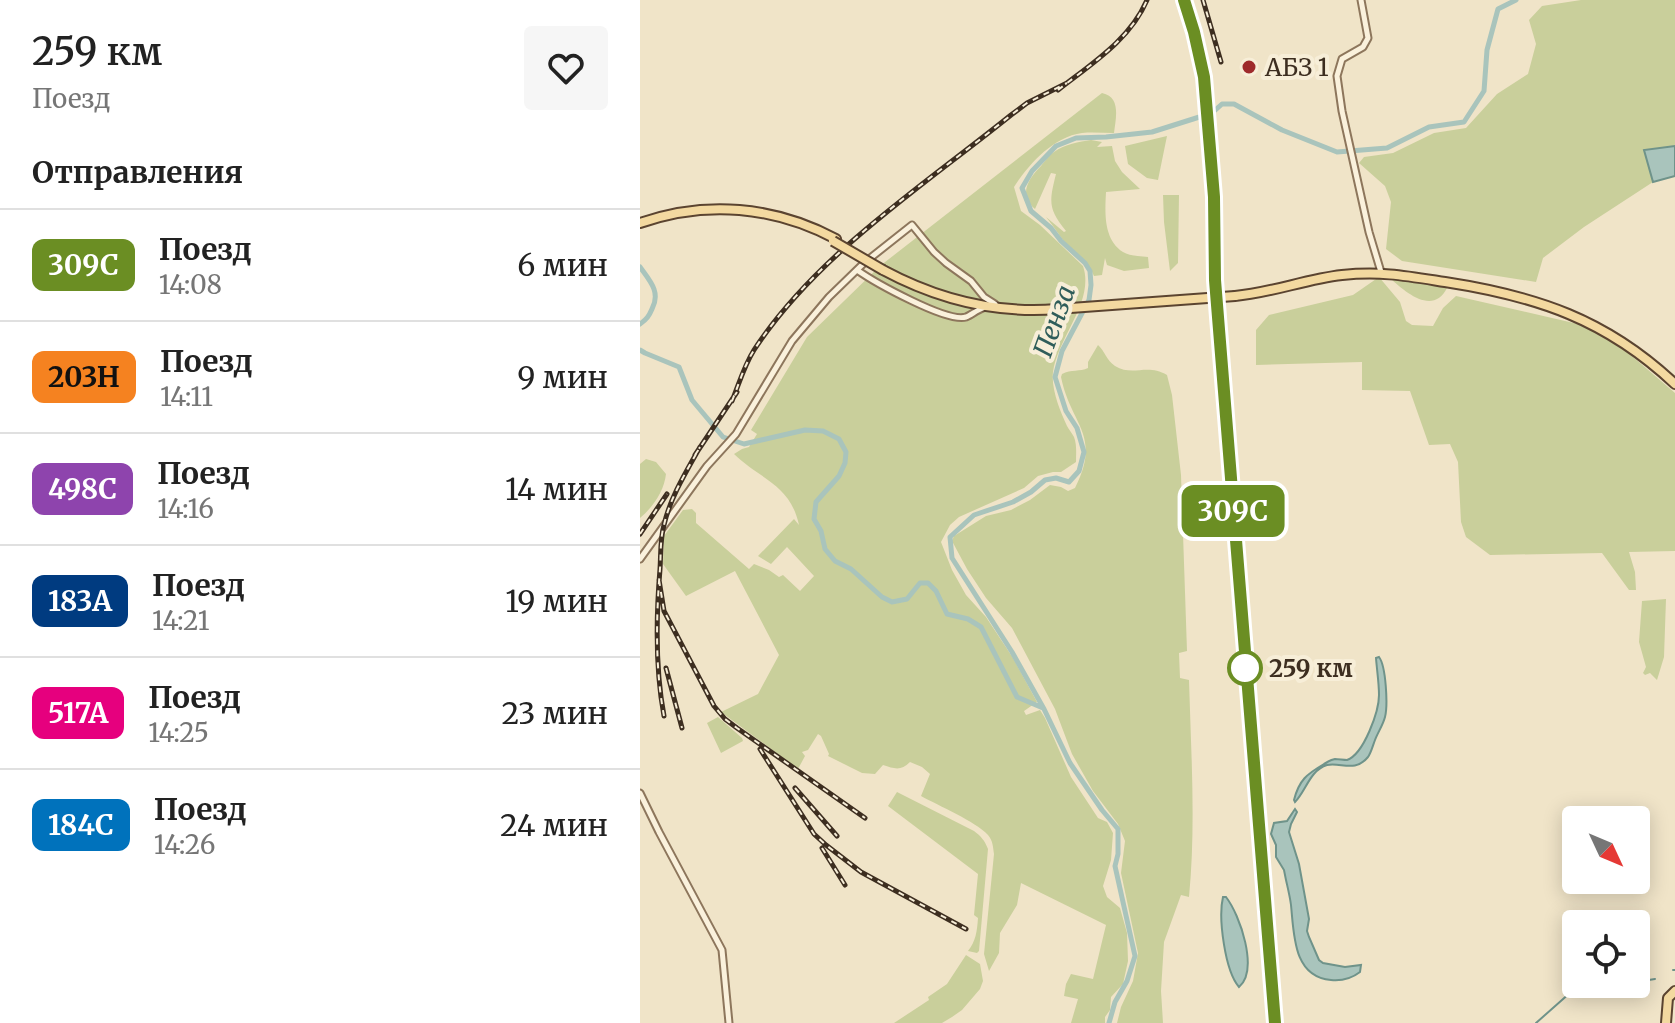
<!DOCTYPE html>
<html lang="ru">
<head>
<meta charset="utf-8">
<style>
	body { margin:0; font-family:Merriweather,serif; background:#f6f6f6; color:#222; height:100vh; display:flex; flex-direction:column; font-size:30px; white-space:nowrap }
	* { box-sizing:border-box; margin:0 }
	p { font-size:26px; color:#767676 }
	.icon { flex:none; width:44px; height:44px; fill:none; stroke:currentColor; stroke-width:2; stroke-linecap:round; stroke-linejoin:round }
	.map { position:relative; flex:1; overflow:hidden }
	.drawer { display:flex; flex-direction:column; background:#fff; width:640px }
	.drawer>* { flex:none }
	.badge { padding:0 16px; border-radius:12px; font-size:28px; line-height:52px }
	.needle { width:52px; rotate:134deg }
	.buttons { position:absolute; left:922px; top:806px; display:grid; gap:16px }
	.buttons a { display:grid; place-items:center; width:88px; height:88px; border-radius:8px; background:#fff; box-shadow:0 4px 20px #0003; font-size:40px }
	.map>.badge { position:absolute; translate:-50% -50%; box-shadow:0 0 0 4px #fff }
	h2 { padding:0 32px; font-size:30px; line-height:72px }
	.round { display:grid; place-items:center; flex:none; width:84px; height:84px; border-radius:8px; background:#f6f6f6 }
	.headline { display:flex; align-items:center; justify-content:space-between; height:136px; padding:0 32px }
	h1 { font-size:38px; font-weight:600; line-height:60px }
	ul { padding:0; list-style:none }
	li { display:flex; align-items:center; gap:24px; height:112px; padding:0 32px; border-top:2px solid #e0e0e0 }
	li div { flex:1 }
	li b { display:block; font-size:30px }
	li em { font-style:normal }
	li .badge { min-width:88px; font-weight:700; text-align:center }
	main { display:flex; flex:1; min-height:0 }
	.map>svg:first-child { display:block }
</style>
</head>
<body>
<main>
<section class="drawer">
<div class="headline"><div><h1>259 км</h1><p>Поезд</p></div><a class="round"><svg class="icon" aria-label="heart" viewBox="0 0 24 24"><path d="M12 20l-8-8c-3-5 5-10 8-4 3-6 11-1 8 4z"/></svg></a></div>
<h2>Отправления</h2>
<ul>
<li><span class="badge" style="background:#6b8e23;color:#fff">309С</span><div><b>Поезд</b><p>14:08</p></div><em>6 мин</em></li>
<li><span class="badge" style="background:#f58220;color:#111">203Н</span><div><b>Поезд</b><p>14:11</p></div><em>9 мин</em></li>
<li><span class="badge" style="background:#8e44ad;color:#fff">498С</span><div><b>Поезд</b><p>14:16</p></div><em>14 мин</em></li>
<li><span class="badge" style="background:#003b80;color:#fff">183А</span><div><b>Поезд</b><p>14:21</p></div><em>19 мин</em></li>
<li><span class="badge" style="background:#e6007e;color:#fff">517А</span><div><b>Поезд</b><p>14:25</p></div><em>23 мин</em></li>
<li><span class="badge" style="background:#0072bc;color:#fff">184С</span><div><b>Поезд</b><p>14:26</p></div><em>24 мин</em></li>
</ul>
</section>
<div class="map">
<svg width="1035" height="1023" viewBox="0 0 1035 1023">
	<rect width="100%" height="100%" fill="#f0e4c8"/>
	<path fill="#c9cf9b" d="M 941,0 L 1035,0 L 1035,146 L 1005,150 L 1013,182 L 944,227 L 903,258 L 896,282 L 762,261 L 746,249 L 751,202 L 745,186 L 719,163 L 724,157 L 753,153 L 794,133 L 826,128 L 857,94 L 888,74 L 896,44 L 889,20 L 902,6 Z
		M 462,93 C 481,97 476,117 474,133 C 463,133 452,132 442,133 C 413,137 389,164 374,187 L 381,211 L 400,225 L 443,266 C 455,301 418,337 413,372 C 411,389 420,411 427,426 C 429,430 432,433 434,437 C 437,445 436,453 436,462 L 421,472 L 413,472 L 398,476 L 384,488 L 319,517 L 310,525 L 301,542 L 312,570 L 326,595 L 346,617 L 373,658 L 397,702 L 384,711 L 386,715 L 400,710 L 405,718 L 431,777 L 458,818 L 467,822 L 473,833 L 471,860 L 463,886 L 467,897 L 480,908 L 487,933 L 488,961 L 483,984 L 471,997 L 470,1010 L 465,1017 L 465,1023 L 431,1023 L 438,999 L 424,996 L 426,984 L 431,974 L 453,979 L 466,925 L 381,883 L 377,905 L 360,933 L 359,953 L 349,971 L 344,954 L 354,854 C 353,847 353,841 348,835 C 335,821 299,806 281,796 L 290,774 L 282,767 L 270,762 C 261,771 255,769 243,765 L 235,774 L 222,773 L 188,756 L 189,754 L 181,736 L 178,734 L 168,750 L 162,752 L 165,756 L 158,769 L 81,712 L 118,694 L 139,655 L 95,571 L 46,596 L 23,564 L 24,536 L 43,510 L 52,509 L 56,513 L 56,523 L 109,569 L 114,564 L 129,570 L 139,577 L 143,575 L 160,591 L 174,576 L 147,547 L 131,564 L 118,556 L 154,519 L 159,525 C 150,484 121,480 94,454 L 102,449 L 109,447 L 117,434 L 111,430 L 167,337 L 240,266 Z
		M 527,136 L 518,180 L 507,178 L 488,164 L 485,146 Z
		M 451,140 L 462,142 L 457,147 L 472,146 L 475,161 L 482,172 L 500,189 L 466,192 C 465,212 463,239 483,252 C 489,256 500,256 508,257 L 509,268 L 484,271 L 467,265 L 465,258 L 462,275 L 454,276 C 448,262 436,255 427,245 C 419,236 414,226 406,217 L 424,232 L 426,231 C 408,209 409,202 416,174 L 411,173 L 395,209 C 378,195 388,179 401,166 C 405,161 409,155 414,152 C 425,144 439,142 451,140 Z
		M 523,195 L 539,195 L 538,263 L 530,271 L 524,222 Z
		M 751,275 L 807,286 L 807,288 C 793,316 765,292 750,278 Z
		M 739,277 L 760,302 L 766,321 L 772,325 L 793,326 L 803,308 L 816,296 L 938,324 L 967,338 L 993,357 L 1035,393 L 1035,551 L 989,552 L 995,572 L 996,590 L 989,590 L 962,553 L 850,555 L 826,537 L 821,522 L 818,462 L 810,444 L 789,445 L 770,391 L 722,390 L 722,362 L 616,365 L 616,330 L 629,315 L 713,295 Z
		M 458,345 C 465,351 466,360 475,366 C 493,377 507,363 527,375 L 532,395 L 541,475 L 547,651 L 539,653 L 540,678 L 549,680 C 551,752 556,825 549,897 L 541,895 L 524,942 L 521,991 L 523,1023 L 477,1023 L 481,1007 L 493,981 L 498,953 L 481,873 L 485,841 L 478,824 L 453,791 L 432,754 L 415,709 L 372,628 L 346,598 L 327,569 L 312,541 L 314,536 L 346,516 L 371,510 L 390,500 L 410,485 L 421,487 L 428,491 L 435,488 C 462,434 431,426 421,377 L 422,374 C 431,369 440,372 448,368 L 448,362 Z
		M 6,459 L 16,462 L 26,474 C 24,491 14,506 0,518 L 0,464 Z
		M 1026,599 L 1024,657 L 1017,680 L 1010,673 L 1005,675 L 1003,673 L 1006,667 L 999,642 L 1002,601 Z
		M 78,717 L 102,738 L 103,741 L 81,753 L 67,723 Z
		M 257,792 L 334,831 C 341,836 345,841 348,849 L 339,951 L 337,953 L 328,951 C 336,941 337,931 338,918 L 334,915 L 338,874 L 248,806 Z
		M 326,955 L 340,964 L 343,981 L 340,989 L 322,1010 L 312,1017 L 302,1023 L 254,1023 L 289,1000 L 288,997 L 307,984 Z"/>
	<path fill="#a9c4bc" stroke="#6f938a" stroke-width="2" d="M 1035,146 L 1035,176 L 1013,182 L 1004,150 Z
		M 739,657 C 746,666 748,705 745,717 C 743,725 738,732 735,740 C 733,745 731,753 728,757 C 715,773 701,762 687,765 C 670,770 666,791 655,802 L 654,800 C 659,780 667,774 684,764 C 690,761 689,760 695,759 C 698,759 704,760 707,760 C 724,754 739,711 739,695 C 739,683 737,671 736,658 Z
		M 655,809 L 657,812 L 651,824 L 649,832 L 659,864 L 669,919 L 667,931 L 669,937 L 679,960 L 683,963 L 705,967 L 721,965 L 720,972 C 711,979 702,981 691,980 C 653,977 654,934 651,905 C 650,897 648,889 646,880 L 644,870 L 636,857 L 636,845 L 631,834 L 634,823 L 647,821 Z
		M 583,897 L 586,897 C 600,915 619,970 599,987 C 585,971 578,918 583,897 Z"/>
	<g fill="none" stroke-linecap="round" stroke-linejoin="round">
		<path stroke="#6f938a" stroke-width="2" d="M 1033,970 L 1035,970
			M 996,982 L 1015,979
			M 953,984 L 980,986 L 988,984
			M 896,1023 L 931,992 L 944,984"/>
		<path stroke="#a9c4bc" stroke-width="5" d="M 0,267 C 10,281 21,292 12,309 C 9,316 7,319 0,324
			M 0,350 L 5,353 L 39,367 L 52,400 L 83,437 L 104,444 L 165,430 L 183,431 L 199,439 L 206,452 L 205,463 L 199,476 L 176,502 L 174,519 L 181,531 L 185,549 L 195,561 L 211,569 L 242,597 L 252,602 L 267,599 L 280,583 L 288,583 L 296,591 L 307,614 L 328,619 L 341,627 L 377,697 L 403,708
			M 469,1023 L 475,1002 L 487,981 L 495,956 L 475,866 L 478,854 L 478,829 L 462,810 L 430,763 L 404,709 L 372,652 L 312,558 L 310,537 L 334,515 L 373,502 L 391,492 L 405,480 L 416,478 L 429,482 L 439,471 L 444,452 L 437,428 L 426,411 L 415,377 L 422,351 L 449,300 L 451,285 L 450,271 L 445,263 L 421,241 L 411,228 L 391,211 L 382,188 L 392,171 L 416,146 L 436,138 L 466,137 L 512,132 L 572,113 L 582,104 L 594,104 L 642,130 L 697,152 L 747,148 L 789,127 L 824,122 L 844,91 L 847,50 L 858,9 L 876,0"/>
		<g stroke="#8d765c" stroke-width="9">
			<path id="minor" d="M 721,0 L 728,38 L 723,47 L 702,59 L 697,76 L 702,111 L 729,232 L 741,272
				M 217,270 C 234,282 307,323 326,317 C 331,315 337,310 343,308
				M 0,559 L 67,466 L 96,434 L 152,341 L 189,297 L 224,263 L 272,225 L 294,252 L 306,263 L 331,281 L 344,297 L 355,304
				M 0,793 L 19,832 L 82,950 L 89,1023"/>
		</g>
		<g stroke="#5b4430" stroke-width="12">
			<path id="major" d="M 0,223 C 66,200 134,206 196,239
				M 243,270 C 297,299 355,314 417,309
				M 595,296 C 631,293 666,279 702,275 C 742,271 767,276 805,282 C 896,296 966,319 1035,384
				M 1026,1023 L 1028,998 L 1035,991"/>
		</g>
		<use href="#minor" stroke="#faf1dc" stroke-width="5"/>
		<use href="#major" stroke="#f3d9a0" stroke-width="8"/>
		<g stroke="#3d2e20" stroke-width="5">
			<path id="rail" d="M 544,0 L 554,32 L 564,77 L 574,197 L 575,280 L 635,1023
				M 563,0 L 581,62
				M 418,90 C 451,64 490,40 507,0
				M 92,401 C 99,384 104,366 114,350 C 176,255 283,186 371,115 L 387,103 L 427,83
				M 55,455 L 97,392
				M 0,534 L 27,494
				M 19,580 L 24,611 L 74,706 L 85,719 L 97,728 L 225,818
				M 26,668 L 42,728
				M 24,716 C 15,668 16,617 20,569 C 21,554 20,539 24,525 C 30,498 46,472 60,447
				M 120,749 L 174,834 L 186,845 L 221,872 L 326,929
				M 155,788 L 197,836
				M 182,848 L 205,885"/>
		</g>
		<use href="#rail" stroke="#f7eed8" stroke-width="2" stroke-dasharray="6" stroke-linecap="butt"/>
		<g stroke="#5b4430" stroke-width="12" stroke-linecap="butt">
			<path id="major-bridge" d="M 193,241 L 243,270
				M 417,309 L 595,296"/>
		</g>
		<use href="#major-bridge" stroke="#f3d9a0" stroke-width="8"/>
	</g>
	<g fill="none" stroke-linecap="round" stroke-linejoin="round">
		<g stroke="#fff" stroke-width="18">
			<path id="line" d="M 544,0 L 554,32 L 564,77 L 574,197 L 575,280 L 635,1023"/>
		</g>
		<use href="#line" stroke="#6b8e23" stroke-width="12"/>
	</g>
	<circle fill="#9e2a2b" stroke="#f7eed8" stroke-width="3" cx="609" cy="67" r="8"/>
	<circle fill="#fff" stroke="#6b8e23" stroke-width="4" cx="605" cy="668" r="16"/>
	<g text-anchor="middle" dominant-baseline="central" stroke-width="8" stroke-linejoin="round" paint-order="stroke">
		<g font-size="24" fill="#3d2e20" stroke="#f7eed8" text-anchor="start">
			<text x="625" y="67">АБЗ 1</text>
		</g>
		<g font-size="24" font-weight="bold" fill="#3d2e20" stroke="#f7eed8" text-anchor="start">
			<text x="629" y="668">259 км</text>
		</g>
		<g font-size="26" font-style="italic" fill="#2f5d5a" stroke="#f7eed8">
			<text transform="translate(414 321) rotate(-70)">Пенза</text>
		</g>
	</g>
</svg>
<div class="buttons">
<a><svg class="needle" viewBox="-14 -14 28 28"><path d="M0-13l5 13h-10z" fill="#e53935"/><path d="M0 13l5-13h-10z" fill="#767676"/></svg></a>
<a><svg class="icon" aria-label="locate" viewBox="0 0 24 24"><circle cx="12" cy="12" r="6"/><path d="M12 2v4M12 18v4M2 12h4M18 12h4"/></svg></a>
</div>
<b class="badge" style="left:593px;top:511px;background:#6b8e23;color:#fff">309С</b>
</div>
</main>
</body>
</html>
